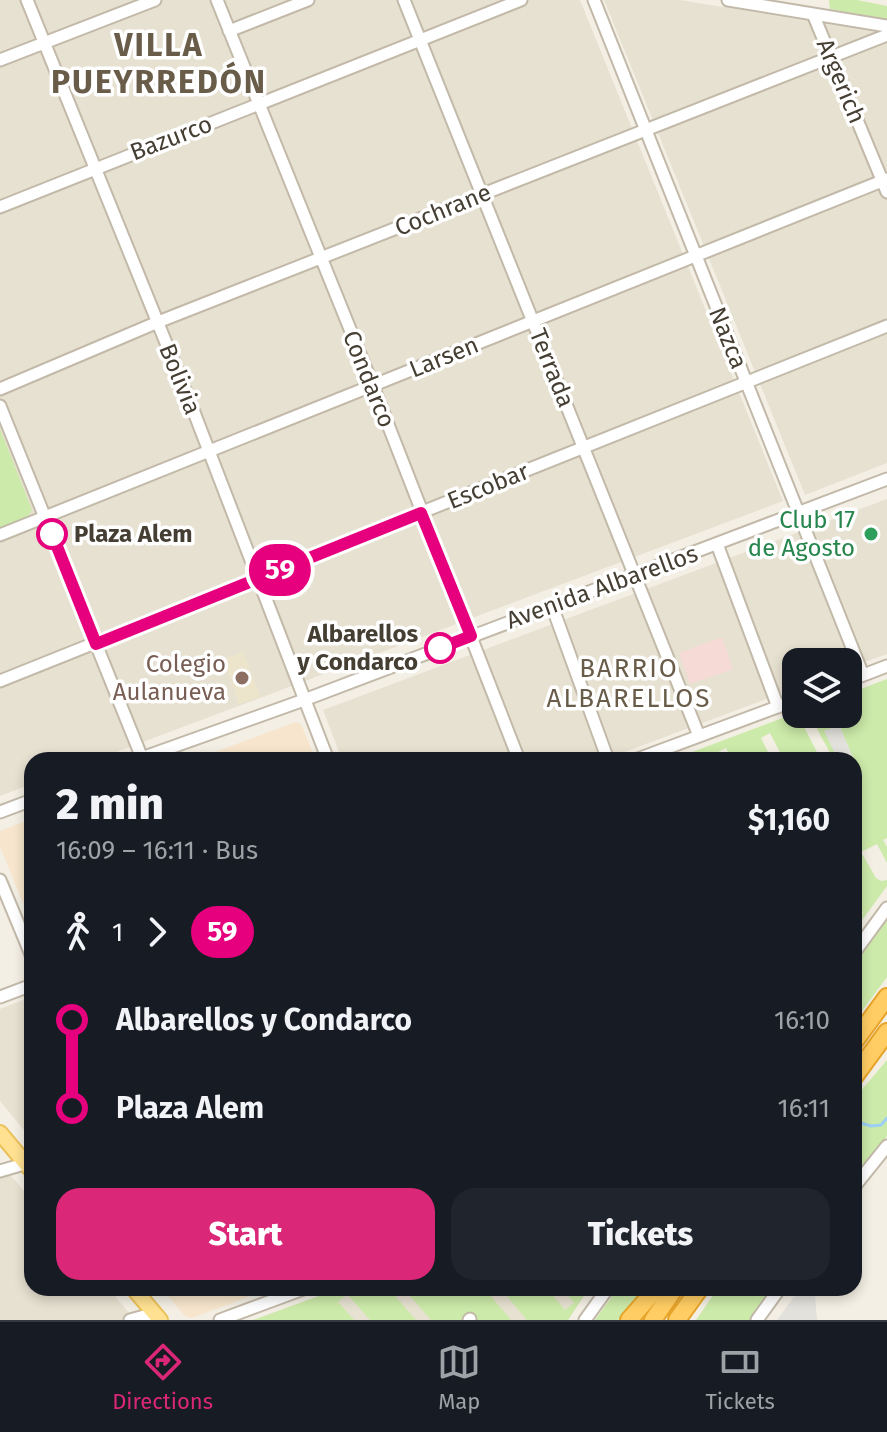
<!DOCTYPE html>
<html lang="en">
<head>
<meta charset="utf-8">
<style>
	body { margin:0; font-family:"Fira Sans",sans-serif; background:#20242c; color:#f1f3f6; height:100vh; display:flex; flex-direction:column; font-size:30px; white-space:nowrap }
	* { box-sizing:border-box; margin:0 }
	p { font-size:26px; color:#9ea1a6 }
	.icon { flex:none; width:44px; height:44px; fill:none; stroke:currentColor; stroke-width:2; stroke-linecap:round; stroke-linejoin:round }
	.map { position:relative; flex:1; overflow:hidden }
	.side { position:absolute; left:24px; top:752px; width:838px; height:544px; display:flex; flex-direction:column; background:#171b24; border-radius:24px; box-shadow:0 4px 12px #0003 }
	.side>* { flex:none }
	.badge { padding:0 16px; border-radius:26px; font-size:28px; line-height:52px }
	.buttons { position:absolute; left:782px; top:648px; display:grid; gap:16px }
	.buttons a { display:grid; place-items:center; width:80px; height:80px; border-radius:16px; background:#171b24; box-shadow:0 4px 12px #0003; font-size:40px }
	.map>.badge { position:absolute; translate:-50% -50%; box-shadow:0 0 0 4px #fff }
	.legs { display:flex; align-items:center; gap:12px; height:88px; padding:0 32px; font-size:26px }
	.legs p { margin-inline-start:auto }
	.summary { display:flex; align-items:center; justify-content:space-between; height:136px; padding:0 32px }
	h1 { font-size:44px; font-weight:800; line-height:60px }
	.button { display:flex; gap:16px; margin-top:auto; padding:16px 32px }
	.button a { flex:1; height:92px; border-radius:24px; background:#db2777; color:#fff; font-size:32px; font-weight:800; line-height:92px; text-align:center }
	.button a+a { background:#20242c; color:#f1f3f6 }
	ul { padding:0 32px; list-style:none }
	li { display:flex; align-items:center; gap:28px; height:88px; font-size:30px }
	li i { display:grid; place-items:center; width:12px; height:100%; margin:0 10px; background:currentColor }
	li i::after { content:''; width:20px; height:20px; margin:-10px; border:6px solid; border-radius:50%; background:#171b24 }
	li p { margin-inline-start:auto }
	li:first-child i { background:linear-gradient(#0000 50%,currentColor 0) }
	li:last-child i { background:linear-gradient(currentColor 50%,#0000 0) }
	.dock { display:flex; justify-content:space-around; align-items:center; height:112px; border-top:2px solid #363941; background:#171b24; font-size:22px; color:#9ea1a6 }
	.dock a { display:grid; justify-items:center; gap:4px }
	.dock .active { color:#db2777 }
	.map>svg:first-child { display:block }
</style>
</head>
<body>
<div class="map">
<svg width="887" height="1320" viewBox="0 0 887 1320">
	<rect width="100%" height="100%" fill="#f3efe4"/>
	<path fill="#e7e1d1" d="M 0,0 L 580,0 L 783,501 L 95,760 L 32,760 L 32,784 L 0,796 Z
		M 604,0 L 680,0 L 887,34 L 887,463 L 805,495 Z
		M 887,499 L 887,654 L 848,668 L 848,662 L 796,662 L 796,688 L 603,760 L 342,760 L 323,710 Z
		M 31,997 L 32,997 L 32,1140 L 0,1101 L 0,1009 Z
		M 0,1163 L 32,1200 L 32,1288 L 108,1288 L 135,1320 L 0,1320 Z
		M 341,1288 L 589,1288 L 568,1320 L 253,1320 Z"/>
	<path fill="#f7e6cd" d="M 296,722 L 301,724 L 316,760 L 193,760 Z
		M 32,819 L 32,925 L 0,847 L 0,831 Z
		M 161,1288 L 272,1288 L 192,1318 L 185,1316 Z"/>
	<path fill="#ede4cc" d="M 243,652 L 260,697 L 239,704 L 224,659 Z"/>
	<path fill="#f5dad6" d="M 722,637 L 733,669 L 690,684 L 679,653 Z"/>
	<path fill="#cceaa9" d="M 829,0 L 857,0 L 887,6 L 887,19 L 830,9 Z
		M 0,429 L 32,510 L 27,518 L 0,530 Z
		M 887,679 L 887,838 L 883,840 L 887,847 L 887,863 L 877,844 L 861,852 L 876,878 L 881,881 L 887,880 L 887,886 L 854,931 L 854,918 L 863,913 L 854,896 L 854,775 L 860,774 L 839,725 L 833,728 L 847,760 L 834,760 L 810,716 L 801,721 L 821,760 L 784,760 L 770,733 L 761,738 L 772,760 L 732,760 L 726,748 L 718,752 L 721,760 L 671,760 L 796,713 L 848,714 L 848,694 Z
		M 887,920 L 887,977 L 854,1022 L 854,965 Z
		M 887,1060 L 887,1136 L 854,1181 L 854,1099 Z
		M 341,1288 L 388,1288 L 416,1320 L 370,1320 L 347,1294 L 338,1302 L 354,1320 L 253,1320 Z
		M 403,1288 L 484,1288 L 511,1320 L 431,1320 Z
		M 500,1288 L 547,1288 L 565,1310 L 574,1303 L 561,1288 L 589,1288 L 568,1320 L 527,1320 Z
		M 618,1288 L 647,1288 L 618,1320 L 595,1320 Z
		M 718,1288 L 776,1288 L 752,1320 L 696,1320 Z"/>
	<path fill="#e3e1dc" d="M 839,725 L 854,760 L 838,760 L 824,731 Z
		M 806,1289 L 815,1295 L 817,1320 L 777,1320 L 793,1298 Z"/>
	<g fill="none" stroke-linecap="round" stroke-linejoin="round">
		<path stroke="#9bcff4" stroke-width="3" d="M 854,1121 L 871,1126 L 881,1125 L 887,1118"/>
		<g stroke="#c2b9a9" stroke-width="15">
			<path id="minor" d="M 27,0 L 192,407 L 328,760
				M 217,0 L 373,386 L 519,760
				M 404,0 L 699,736
				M 594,0 L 863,675
				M 728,0 L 887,26
				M 813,14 L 887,192
				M 229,31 L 308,0
				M 0,60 L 155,0
				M 0,207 L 521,0
				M 0,389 L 158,322 L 887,35
				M 0,406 L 142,758
				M 0,535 L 887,179
				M 717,544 L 778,707
				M 552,606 L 608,760
				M 0,681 L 887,326
				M 848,681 L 887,666
				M 136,760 L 304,700 L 887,479
				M 635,760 L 796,700
				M 0,812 L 32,800
				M 0,880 L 32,957
				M 854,953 L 887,908
				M 0,997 L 32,985
				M 0,1171 L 31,1162
				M 854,1187 L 887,1146
				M 130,1320 L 155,1313
				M 220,1320 L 306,1288
				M 469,1320 L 470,1319
				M 585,1320 L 608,1288
				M 757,1320 L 780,1288"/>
		</g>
		<g stroke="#ebc15a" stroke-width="18">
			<path id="major" d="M 0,1133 L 32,1171
				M 133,1288 L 160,1320"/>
		</g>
		<g stroke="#e7a42a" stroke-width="20">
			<path id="highway" d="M 854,1042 L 887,997
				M 854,1077 L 887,1032
				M 629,1320 L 657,1288
				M 653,1320 L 675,1288
				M 677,1320 L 700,1288"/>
		</g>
		<use href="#minor" stroke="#fff" stroke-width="11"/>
		<use href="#major" stroke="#ffe191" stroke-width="14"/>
		<use href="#highway" stroke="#ffcd63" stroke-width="16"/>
	</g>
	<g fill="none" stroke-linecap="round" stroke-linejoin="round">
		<g stroke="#fff" stroke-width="18">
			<path id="line-1" d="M 52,534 L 96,644 L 421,513 L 471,636 L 440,648"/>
		</g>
		<use href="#line-1" stroke="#e6007e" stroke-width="12"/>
	</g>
	<g fill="#fff" stroke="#e6007e" stroke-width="4">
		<circle cx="52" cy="534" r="14"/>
		<circle cx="440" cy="648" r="14"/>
	</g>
	<circle fill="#2e9e5b" stroke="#fff" stroke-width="3" cx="871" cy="534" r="8"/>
	<circle fill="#8d6e63" stroke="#fff" stroke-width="3" cx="242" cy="678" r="8"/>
	<g text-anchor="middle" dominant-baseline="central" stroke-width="7" stroke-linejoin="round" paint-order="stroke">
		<g font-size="24" fill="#453e33" stroke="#fff">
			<text transform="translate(841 81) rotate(67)">Argerich</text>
			<text transform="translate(171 138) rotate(-21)">Bazurco</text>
			<text transform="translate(443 210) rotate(-22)">Cochrane</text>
			<text transform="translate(728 338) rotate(68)">Nazca</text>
			<text transform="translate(444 357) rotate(-22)">Larsen</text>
			<text transform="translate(552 368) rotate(68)">Terrada</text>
			<text transform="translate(180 379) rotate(68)">Bolivia</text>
			<text transform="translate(369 379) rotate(68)">Condarco</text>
			<text transform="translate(488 486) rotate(-22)">Escobar</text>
			<text transform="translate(602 587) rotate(-20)">Avenida Albarellos</text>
		</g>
		<g font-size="24" fill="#27864d" stroke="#fff" text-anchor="end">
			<text x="855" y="520">Club 17<tspan x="855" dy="28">de Agosto</tspan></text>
		</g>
		<g font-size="24" font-weight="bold" fill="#453e33" stroke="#fff" text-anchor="start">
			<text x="74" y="534">Plaza Alem</text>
			<text x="418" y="634" text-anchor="end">Albarellos<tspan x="418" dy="28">y Condarco</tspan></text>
		</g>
		<g font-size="24" fill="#785e54" stroke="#fff" text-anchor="end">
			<text x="226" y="664">Colegio<tspan x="226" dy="28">Aulanueva</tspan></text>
		</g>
		<g font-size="26" letter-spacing="2" fill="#695d4a" stroke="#fff">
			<text x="629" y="668">BARRIO<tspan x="629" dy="30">ALBARELLOS</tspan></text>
		</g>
		<g font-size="32" font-weight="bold" letter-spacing="2" fill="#695d4a" stroke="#fff">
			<text x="159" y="45">VILLA<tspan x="159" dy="37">PUEYRREDÓN</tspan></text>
		</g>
	</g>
</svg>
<div class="buttons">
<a><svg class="icon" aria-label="layers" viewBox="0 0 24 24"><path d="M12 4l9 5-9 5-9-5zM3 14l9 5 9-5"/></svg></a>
</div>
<b class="badge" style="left:280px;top:570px;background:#e6007e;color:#fff">59</b>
<section class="side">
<div class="summary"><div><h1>2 min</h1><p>16:09 – 16:11 · Bus</p></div><b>$1,160</b></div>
<div class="legs"><svg class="icon" aria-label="walk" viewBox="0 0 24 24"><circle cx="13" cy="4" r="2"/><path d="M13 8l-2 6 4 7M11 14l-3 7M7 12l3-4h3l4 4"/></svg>1<svg class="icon" aria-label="forward" viewBox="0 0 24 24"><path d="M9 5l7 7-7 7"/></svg><b class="badge" style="background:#e6007e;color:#fff">59</b></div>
<ul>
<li><i style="color:#e6007e"></i><b>Albarellos y Condarco</b><p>16:10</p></li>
<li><i style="color:#e6007e"></i><b>Plaza Alem</b><p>16:11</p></li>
</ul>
<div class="button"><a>Start</a><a>Tickets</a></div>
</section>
</div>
<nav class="dock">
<a class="active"><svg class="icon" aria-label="directions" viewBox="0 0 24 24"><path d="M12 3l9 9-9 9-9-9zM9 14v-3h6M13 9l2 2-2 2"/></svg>Directions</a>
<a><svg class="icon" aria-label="map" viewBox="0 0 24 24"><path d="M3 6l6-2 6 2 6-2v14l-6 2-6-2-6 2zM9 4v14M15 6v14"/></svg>Map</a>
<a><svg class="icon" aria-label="tickets" viewBox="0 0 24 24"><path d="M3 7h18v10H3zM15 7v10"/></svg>Tickets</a>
</nav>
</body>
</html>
